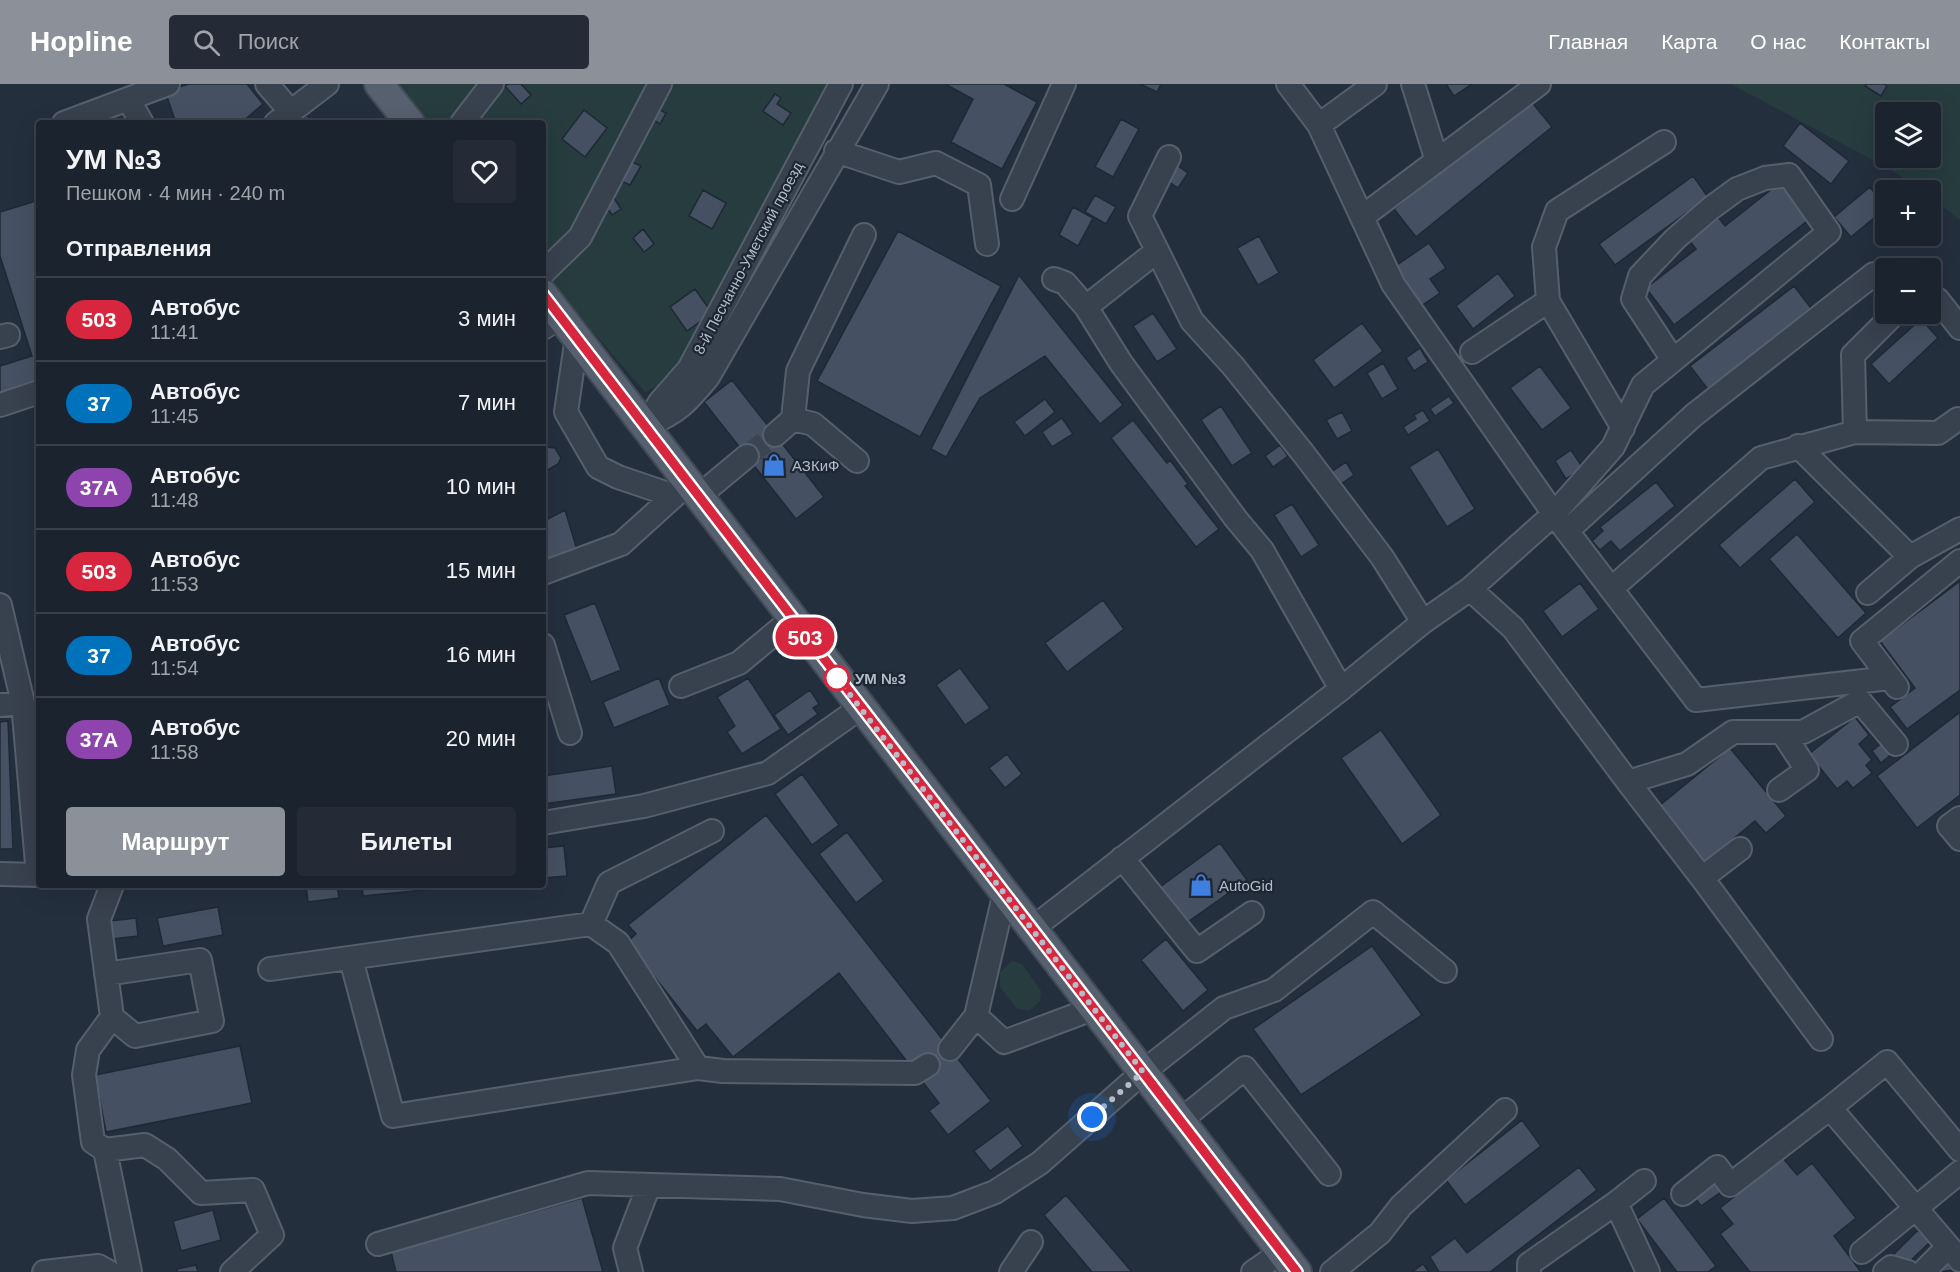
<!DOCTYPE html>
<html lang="ru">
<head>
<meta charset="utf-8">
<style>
	body { margin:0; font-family:Helvetica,sans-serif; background:#242b36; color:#f1f3f6; height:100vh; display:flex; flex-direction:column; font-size:22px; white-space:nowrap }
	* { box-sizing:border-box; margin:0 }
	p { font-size:20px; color:#a0a4aa }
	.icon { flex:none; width:33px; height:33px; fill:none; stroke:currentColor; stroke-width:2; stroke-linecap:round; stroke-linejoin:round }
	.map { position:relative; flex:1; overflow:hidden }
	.details { position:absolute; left:36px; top:36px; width:510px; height:768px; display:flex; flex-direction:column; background:#1b232e; border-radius:6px; box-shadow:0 6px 24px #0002,0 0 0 2px #39404a }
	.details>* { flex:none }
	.badge { padding:0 12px; border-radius:20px; font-size:21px; line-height:39px }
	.tools { position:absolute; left:1875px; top:18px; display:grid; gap:12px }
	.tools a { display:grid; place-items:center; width:66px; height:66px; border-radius:6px; background:#1b232e; box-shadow:0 6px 24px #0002,0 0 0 2px #39404a; font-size:30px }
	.you { position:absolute; width:30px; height:30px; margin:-15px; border:4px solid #fff; border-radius:50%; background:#1a73e8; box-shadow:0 0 0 9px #1a73e833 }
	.map>.badge { position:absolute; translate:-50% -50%; box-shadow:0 0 0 3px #fff }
	h2 { padding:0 30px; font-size:22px; line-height:54px }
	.round { display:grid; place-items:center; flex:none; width:63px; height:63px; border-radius:6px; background:#242b36 }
	.summary { display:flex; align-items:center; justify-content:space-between; height:102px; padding:0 30px }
	h1 { font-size:28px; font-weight:700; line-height:45px }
	.button { display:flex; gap:12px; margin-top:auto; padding:12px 30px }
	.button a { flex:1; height:69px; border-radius:6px; background:#8c9099; color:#fff; font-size:24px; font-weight:700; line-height:69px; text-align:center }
	.button a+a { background:#242b36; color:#f1f3f6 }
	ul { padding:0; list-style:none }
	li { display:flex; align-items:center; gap:18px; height:84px; padding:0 30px; border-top:2px solid #39404a }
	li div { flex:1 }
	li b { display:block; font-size:22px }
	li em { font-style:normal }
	li .badge { min-width:66px; font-weight:700; text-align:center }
	header { display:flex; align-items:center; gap:36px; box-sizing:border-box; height:84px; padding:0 30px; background:#8c9099; color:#fff }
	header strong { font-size:28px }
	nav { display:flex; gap:33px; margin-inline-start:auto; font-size:21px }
	.search { width:420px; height:54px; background:#242b36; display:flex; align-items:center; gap:15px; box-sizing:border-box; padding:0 21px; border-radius:6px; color:#a0a4aa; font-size:22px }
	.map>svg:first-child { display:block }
</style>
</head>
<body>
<header>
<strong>Hopline</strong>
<div class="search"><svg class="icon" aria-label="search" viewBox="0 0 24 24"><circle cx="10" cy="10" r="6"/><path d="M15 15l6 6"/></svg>Поиск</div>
<nav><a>Главная</a><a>Карта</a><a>О нас</a><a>Контакты</a></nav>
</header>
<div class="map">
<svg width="1960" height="1188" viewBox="0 0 1960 1188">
	<rect width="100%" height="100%" fill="#242f3e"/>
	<path fill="#263c3f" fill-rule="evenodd" d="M 390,0 L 847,0 L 695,283 L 645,308 L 543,190 L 543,39 L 420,39 Z
		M 1731,0 L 1960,0 L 1960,136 L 1931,114 L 1930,106 L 1920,106 L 1895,88 ZM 1886,28 L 1930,28 L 1930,74 L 1886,74 Z
		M 1012,877 L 1022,880 L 1041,907 L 1040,917 L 1029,927 L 1016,924 L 1000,903 L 1000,888 Z"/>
	<path fill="#455162" stroke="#1f2835" stroke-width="1.5" d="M 189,0 L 247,0 L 263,20 L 241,39 L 176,39 L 165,7 Z
		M 508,0 L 521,0 L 531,11 L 521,20 L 505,2 Z
		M 945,0 L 1004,0 L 1037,18 L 1002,85 L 951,58 L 973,15 Z
		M 1140,0 L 1161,0 L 1157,8 Z
		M 1446,0 L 1472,0 L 1454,12 Z
		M 1867,0 L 1884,0 L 1887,2 L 1881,12 L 1865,2 Z
		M 775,10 L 781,14 L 777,20 L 791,29 L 783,41 L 763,27 Z
		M 1530,16 L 1552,43 L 1416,153 L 1394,125 Z
		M 658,25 L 666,29 L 660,40 L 652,35 Z
		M 584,26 L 607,44 L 585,73 L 562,55 Z
		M 307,31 L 313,39 L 298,39 Z
		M 1121,35 L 1139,45 L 1113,93 L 1095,83 Z
		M 1800,39 L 1849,77 L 1831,100 L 1783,62 Z
		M 630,77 L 641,82 L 630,101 L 619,96 Z
		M 1175,80 L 1188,89 L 1178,104 L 1165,95 Z
		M 1693,92 L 1708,113 L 1615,181 L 1599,160 Z
		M 1782,97 L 1811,134 L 1674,241 L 1646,204 L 1696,165 L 1689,156 L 1718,133 L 1725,142 Z
		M 1870,103 L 1886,124 L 1851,153 L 1834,133 Z
		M 703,106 L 726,119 L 712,145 L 689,132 Z
		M 1095,111 L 1116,123 L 1106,140 L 1085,128 Z
		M 614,114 L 621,125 L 612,131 L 605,121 Z
		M 39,116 L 39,297 L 0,309 L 0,282 L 32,272 L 0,172 L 0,128 Z
		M 1073,123 L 1093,134 L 1078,162 L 1059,151 Z
		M 643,145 L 654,160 L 644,168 L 633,154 Z
		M 898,147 L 1001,202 L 920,353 L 817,297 Z
		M 1259,152 L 1279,189 L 1258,201 L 1237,164 Z
		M 1429,159 L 1446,184 L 1430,195 L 1440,209 L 1421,222 L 1394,183 Z
		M 1498,189 L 1515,212 L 1473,245 L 1456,222 Z
		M 1019,191 L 1123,321 L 1100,340 L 1045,272 L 980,314 L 946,373 L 931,365 Z
		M 1794,202 L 1814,228 L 1710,308 L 1690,282 Z
		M 695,205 L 712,229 L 687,247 L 670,223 Z
		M 1153,229 L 1177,265 L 1157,278 L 1133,242 Z
		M 1921,235 L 1938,254 L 1889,300 L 1871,280 Z
		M 1362,239 L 1383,267 L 1334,304 L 1313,276 Z
		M 1420,264 L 1428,278 L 1414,287 L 1406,274 Z
		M 1383,279 L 1398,305 L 1382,315 L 1367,289 Z
		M 1540,282 L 1571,324 L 1542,346 L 1510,304 Z
		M 732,296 L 824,413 L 796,435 L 704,318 Z
		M 1449,312 L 1454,319 L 1435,332 L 1430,325 Z
		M 1045,315 L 1055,328 L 1025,352 L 1014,338 Z
		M 1221,322 L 1252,369 L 1232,382 L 1201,336 Z
		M 1423,326 L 1430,337 L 1408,351 L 1403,343 L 1416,335 L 1414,331 Z
		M 1342,328 L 1352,347 L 1337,355 L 1326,336 Z
		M 1062,334 L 1073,350 L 1052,363 L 1042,348 Z
		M 1133,336 L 1167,379 L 1170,376 L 1188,400 L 1185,402 L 1219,445 L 1196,463 L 1111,354 Z
		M 1280,361 L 1288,372 L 1273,383 L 1265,372 Z
		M 546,363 L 555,364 L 561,374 L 558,380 L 543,389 L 543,365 Z
		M 1438,365 L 1475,425 L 1447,443 L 1409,383 Z
		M 1571,366 L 1583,384 L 1566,395 L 1555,377 Z
		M 1346,378 L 1354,391 L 1338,402 L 1330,389 Z
		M 1795,395 L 1815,418 L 1740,484 L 1719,461 Z
		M 1656,398 L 1675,422 L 1620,467 L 1611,457 L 1600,466 L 1592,457 L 1603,447 L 1600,443 Z
		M 1292,420 L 1319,461 L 1301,473 L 1274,431 Z
		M 565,426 L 578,469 L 543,479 L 543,429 L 546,436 Z
		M 1797,450 L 1866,529 L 1838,554 L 1769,475 Z
		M 1960,497 L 1960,606 L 1907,645 L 1890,623 L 1915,604 L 1880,557 Z
		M 1580,499 L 1599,525 L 1562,553 L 1543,527 Z
		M 1103,516 L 1124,545 L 1067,588 L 1045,559 Z
		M 595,519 L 621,586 L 591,598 L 564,531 Z
		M 960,584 L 990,624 L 965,641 L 936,601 Z
		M 659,594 L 670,621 L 614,644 L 603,618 Z
		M 748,594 L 781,645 L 742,670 L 727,648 L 735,642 L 717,613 Z
		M 810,606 L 819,620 L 813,624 L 818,630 L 788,651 L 774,631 Z
		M 1960,628 L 1960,711 L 1917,744 L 1877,692 Z
		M 1855,633 L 1869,651 L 1859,660 L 1872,676 L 1866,681 L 1872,689 L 1853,704 L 1847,697 L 1837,705 L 1809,670 Z
		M 8,637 L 13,765 L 0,765 L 0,638 Z
		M 1381,646 L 1441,731 L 1402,760 L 1341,674 Z
		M 1884,657 L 1894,668 L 1881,679 L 1872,667 Z
		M 1730,664 L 1786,732 L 1766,749 L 1755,737 L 1704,779 L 1659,722 Z
		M 1007,670 L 1022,690 L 1005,704 L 989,684 Z
		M 612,682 L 616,710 L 543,720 L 543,692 Z
		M 802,690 L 839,741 L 812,761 L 775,710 Z
		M 766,731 L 991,1017 L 948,1051 L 929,1027 L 939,1019 L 839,889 L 733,973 L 706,940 L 697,947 L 627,858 L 636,850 L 628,841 Z
		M 847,748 L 884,797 L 856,819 L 819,770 Z
		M 1220,759 L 1247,796 L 1182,842 L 1156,806 Z
		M 564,762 L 567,792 L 543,794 L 543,764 Z
		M 306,801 L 337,801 L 339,814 L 308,818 Z
		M 362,801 L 475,801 L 363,812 Z
		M 218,823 L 223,851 L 163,862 L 157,834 Z
		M 136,834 L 138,852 L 112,855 L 110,837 Z
		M 1166,855 L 1208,906 L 1183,927 L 1141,876 Z
		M 1372,862 L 1422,931 L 1301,1011 L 1253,945 Z
		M 240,962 L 252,1019 L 106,1048 L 95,991 Z
		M 1522,1036 L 1541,1062 L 1465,1121 L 1446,1096 Z
		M 1008,1042 L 1023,1062 L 990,1087 L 974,1067 Z
		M 1783,1074 L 1797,1091 L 1812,1079 L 1856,1134 L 1834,1152 L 1861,1188 L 1750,1188 L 1720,1150 L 1733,1140 L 1720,1124 Z
		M 1579,1083 L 1597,1106 L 1490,1188 L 1439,1188 L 1430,1173 L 1455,1154 L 1467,1169 Z
		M 1712,1097 L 1721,1108 L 1701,1122 L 1693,1111 Z
		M 1066,1111 L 1132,1188 L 1092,1188 L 1044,1131 Z
		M 582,1114 L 603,1188 L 396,1188 L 391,1168 Z
		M 1664,1114 L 1716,1182 L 1708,1188 L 1677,1188 L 1637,1135 Z
		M 213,1126 L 221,1156 L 181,1167 L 173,1137 Z
		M 1918,1146 L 1930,1158 L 1905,1182 L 1894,1170 Z
		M 1423,1180 L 1429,1188 L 1412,1188 Z
		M 1946,1180 L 1953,1186 L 1939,1188 Z
		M 196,1181 L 198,1188 L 177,1188 L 177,1185 Z"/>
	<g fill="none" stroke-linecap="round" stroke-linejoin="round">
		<path stroke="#3a4453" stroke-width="22" stroke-dasharray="22 11" stroke-linecap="butt" d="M 747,372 L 775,351"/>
		<g stroke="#565f6c" stroke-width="26">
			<path id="minor" d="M 267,0 L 291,28
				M 1288,0 L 1319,41 L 1393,200 L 1554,430 L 1613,363 L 1643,301 L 1829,148 L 1789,91 L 1765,94 L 1737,105 L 1711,124 L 1675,155 L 1640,192 L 1633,215 L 1673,276
				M 1413,0 L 1437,77
				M 128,15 L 142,39
				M 64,39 L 168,0
				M 276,39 L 327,0
				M 462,39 L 492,0
				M 1319,41 L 1375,0
				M 836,67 L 899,88 L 936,79 L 979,101 L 987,160
				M 1169,73 L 1140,132 L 1192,237 L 1233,282 L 1303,369 L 1382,473 L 1423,538 L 1470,505
				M 1012,115 L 1064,0
				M 1362,133 L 1539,0
				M 543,189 L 580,153 L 660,0
				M 1054,195 L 1065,199 L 1086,223 L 1157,167
				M 1930,215 L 1938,216 L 1960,244
				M 1548,217 L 1544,163 L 1557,127 L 1664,58
				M 1086,223 L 1121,279 L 1236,435 L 1262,466 L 1341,605 L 1423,538
				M 1894,230 L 1853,271 L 1855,348 L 1938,349 L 1958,335
				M 543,244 L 561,232
				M 0,253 L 8,251
				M 577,253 L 566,328 L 598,383 L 618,393 L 674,412
				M 1472,268 L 1548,217 L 1623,344
				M 0,321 L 39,308
				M 793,335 L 813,340 L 857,377
				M 646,341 C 677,330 687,318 708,293 L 877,0
				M 646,341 L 660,318 L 689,285 L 841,0
				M 775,351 L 793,335 L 798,287 L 864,151
				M 1798,362 L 1910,473 L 1960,445
				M 700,411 L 747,372
				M 1567,447 L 1694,331 L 1874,190
				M 543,489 L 621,460 L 684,403
				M 1611,505 L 1761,374 L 1855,348
				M 1868,509 L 1910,473
				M 0,521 L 23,619 L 38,791
				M 543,561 L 570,649
				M 1890,594 L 1696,616 L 1554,430 L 1470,505 L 1513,544 L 1628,698 L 1687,680 L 1733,648 L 1803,648 L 1860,617 L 1896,660
				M 681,602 L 739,579 L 792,535
				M 1897,603 L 1862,557 L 1960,477
				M 0,621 L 23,619
				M 1628,698 L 1702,794 L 1740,765
				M 1779,706 L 1807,686 L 1782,648
				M 1960,734 L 1949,742 L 1960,755
				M 543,739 L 644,722 L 768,689 L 860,624
				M 1122,774 L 1197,867 L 1252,829
				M 0,790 L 39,791
				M 1702,794 L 1821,955
				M 1005,808 L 976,932 L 1004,958 L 1095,924
				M 591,840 L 609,799 L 712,747
				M 1033,844 L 1341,605
				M 351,875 L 393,1032 L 698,984
				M 270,885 L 591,840 L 618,859 L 698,984 L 723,987 L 915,989 L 928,981
				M 106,890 L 200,876 L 212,937 L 135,952 L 112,933
				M 950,965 L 976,932
				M 1830,1024 L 1887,978 L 1960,1066
				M 1181,1036 L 1245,984 L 1329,1090
				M 105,1066 L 93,1058 L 84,991 L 88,966 L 112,933 L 99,835 L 112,801
				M 1683,1110 L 1717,1083 L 1730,1101 L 1830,1024 L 1960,1176
				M 1616,1119 L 1644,1097
				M 378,1160 L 588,1099 L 780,1105 L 863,1121 L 912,1127 L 953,1124 L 995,1108 L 1040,1079 L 1143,988 L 1224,924 L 1274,906 L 1373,828 L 1445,887
				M 1862,1168 L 1960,1088
				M 44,1188 L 98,1182 L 109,1188
				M 130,1188 L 105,1066 L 145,1061 L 167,1075 L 201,1109 L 253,1106 L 272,1151 L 232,1188
				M 631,1188 L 625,1164 L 649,1101
				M 1011,1188 L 1031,1158
				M 1253,1188 L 1282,1168
				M 1332,1188 L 1380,1149 L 1401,1122 L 1505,1026
				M 1529,1188 L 1529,1180 L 1616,1119 L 1648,1188
				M 1885,1188 L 1891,1183 L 1908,1188
				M 1923,1188 L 1947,1164"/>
		</g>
		<g stroke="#414a57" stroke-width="32">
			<path id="major" d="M 379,0 L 410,39
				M 543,210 L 1297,1188"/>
		</g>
		<use href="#minor" stroke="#38414e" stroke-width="22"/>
		<use href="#major" stroke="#56606e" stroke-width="28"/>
	</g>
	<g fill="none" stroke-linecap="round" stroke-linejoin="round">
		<g stroke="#fff" stroke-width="14">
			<path id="line" d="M 543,210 L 1297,1188"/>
		</g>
		<use href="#line" stroke="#d7263d" stroke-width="9"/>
		<path stroke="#b4bcc9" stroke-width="6" stroke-dasharray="0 10.8" d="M 837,594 L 1143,988 L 1092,1033"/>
	</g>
	<defs>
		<g id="shop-bare" transform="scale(1.8)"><path d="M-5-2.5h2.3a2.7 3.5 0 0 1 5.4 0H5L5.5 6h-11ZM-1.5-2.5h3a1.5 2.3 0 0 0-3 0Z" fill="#3f7fe0" stroke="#1d2633" stroke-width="2.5" paint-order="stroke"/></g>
	</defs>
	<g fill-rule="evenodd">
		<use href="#shop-bare" x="774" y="381"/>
		<use href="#shop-bare" x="1201" y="801"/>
	</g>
	<circle fill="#fff" stroke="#d7263d" stroke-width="3" cx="837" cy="594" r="12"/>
	<g text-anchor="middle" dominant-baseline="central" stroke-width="4.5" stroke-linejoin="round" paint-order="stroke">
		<g font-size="15" fill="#b4bcc9" stroke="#1d2633">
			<text transform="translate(748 174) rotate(-62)">8-й Песчанно-Уметский проезд</text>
		</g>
		<g font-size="15" fill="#b4bcc9" stroke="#1d2633" text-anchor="start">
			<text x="792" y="381">АЗКиФ</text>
			<text x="1219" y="801">AutoGid</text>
		</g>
		<g font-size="15" font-weight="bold" fill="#b4bcc9" stroke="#1d2633" text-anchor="start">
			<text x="855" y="594">УМ №3</text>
		</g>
	</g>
</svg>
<div class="tools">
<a><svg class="icon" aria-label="layers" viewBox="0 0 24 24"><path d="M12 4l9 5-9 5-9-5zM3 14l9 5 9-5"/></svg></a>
<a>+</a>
<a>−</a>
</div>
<div class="you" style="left:1092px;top:1033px"></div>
<b class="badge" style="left:805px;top:553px;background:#d7263d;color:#fff">503</b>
<section class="details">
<div class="summary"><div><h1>УМ №3</h1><p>Пешком · 4 мин · 240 m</p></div><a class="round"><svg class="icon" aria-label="heart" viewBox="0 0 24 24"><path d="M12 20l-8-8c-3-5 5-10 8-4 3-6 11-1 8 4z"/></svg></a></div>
<h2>Отправления</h2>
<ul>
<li><span class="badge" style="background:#d7263d;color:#fff">503</span><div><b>Автобус</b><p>11:41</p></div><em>3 мин</em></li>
<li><span class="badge" style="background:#0072bc;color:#fff">37</span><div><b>Автобус</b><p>11:45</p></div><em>7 мин</em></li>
<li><span class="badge" style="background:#8e44ad;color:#fff">37А</span><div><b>Автобус</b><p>11:48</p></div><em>10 мин</em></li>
<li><span class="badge" style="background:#d7263d;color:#fff">503</span><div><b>Автобус</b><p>11:53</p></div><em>15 мин</em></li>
<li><span class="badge" style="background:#0072bc;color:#fff">37</span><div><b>Автобус</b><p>11:54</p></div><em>16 мин</em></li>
<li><span class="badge" style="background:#8e44ad;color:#fff">37А</span><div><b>Автобус</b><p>11:58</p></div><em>20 мин</em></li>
</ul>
<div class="button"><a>Маршрут</a><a>Билеты</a></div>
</section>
</div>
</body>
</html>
